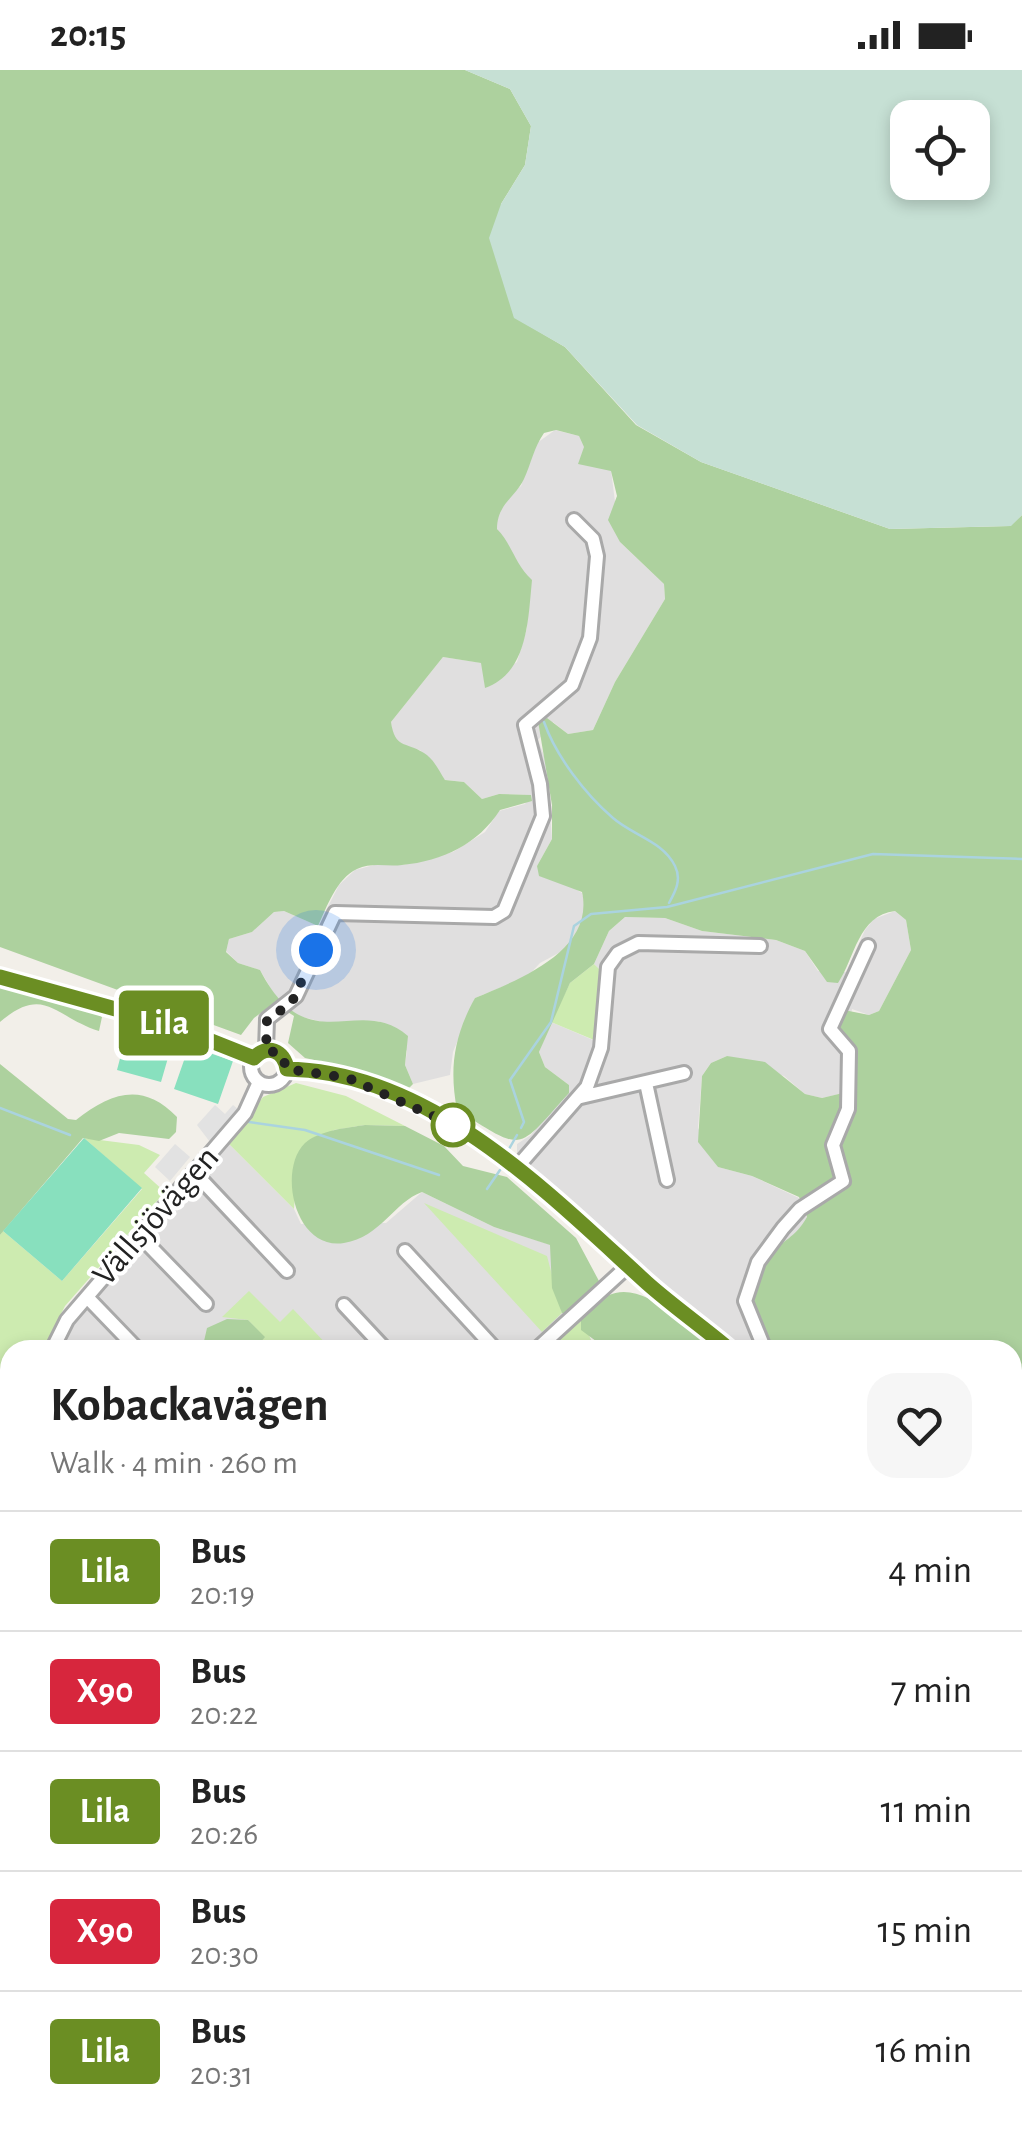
<!DOCTYPE html>
<html lang="en">
<head>
<meta charset="utf-8">
<style>
	body { margin:0; font-family:"Alegreya Sans",sans-serif; background:#f6f6f6; color:#222; height:100vh; display:flex; flex-direction:column; font-size:38px; white-space:nowrap }
	* { box-sizing:border-box; margin:0 }
	p { font-size:32px; color:#767676 }
	.icon { flex:none; width:55px; height:55px; fill:none; stroke:currentColor; stroke-width:2; stroke-linecap:round; stroke-linejoin:round }
	.map { position:relative; flex:1; overflow:hidden }
	.sheet { position:absolute; left:0px; top:1270px; width:1022px; height:792px; display:flex; flex-direction:column; background:#fff; border-radius:30px 30px 0 0; box-shadow:0 5px 15px #0003 }
	.sheet>* { flex:none }
	.badge { padding:0 20px; border-radius:8px; font-size:35px; line-height:65px }
	.controls { position:absolute; left:890px; top:30px; display:grid; gap:20px }
	.controls a { display:grid; place-items:center; width:100px; height:100px; border-radius:20px; background:#fff; box-shadow:0 5px 15px #0003; font-size:50px }
	.you { position:absolute; width:50px; height:50px; margin:-25px; border:8px solid #fff; border-radius:50%; background:#1a73e8; box-shadow:0 0 0 15px #1a73e833 }
	.map>.badge { position:absolute; translate:-50% -50%; box-shadow:0 0 0 5px #fff }
	.round { display:grid; place-items:center; flex:none; width:105px; height:105px; border-radius:30px; background:#f6f6f6 }
	.head { display:flex; align-items:center; justify-content:space-between; height:170px; padding:0 50px }
	h1 { font-size:48px; font-weight:700; line-height:75px }
	ul { padding:0; list-style:none }
	li { display:flex; align-items:center; gap:30px; height:120px; padding:0 50px; border-top:2px solid #e0e0e0 }
	li div { flex:1 }
	li b { display:block; font-size:38px }
	li em { font-style:normal }
	li .badge { min-width:110px; font-weight:700; text-align:center }
	.status { display:flex; justify-content:space-between; align-items:center; height:70px; padding:0 50px; background:#fff; direction:ltr }
	.status svg { height:28px; fill:currentColor }
	.map>svg:first-child { display:block }
</style>
</head>
<body>
<div class="status"><b>20:15</b><svg viewBox="0 0 49 12"><path d="M0 12V9h3v3zM5 12V6h3v6zM10 12V3h3v9zM15 12V0h3v12zM26 1h20v11H26zM47 4h2v5h-2z"/></svg></div>
<div class="map">
<svg width="1022" height="2061" viewBox="0 0 1022 2061">
	<rect width="100%" height="100%" fill="#f2efe9"/>
	<path fill="#e0dfdf" d="M 555,360 L 579,366 L 593,394 L 611,400 L 620,472 L 664,514 L 665,529 L 615,612 L 593,660 L 568,664 L 553,652 L 538,670 L 546,691 L 552,769 L 537,796 L 582,823 L 586,839 L 578,861 L 566,879 L 540,893 L 527,907 L 475,928 L 453,982 L 450,1005 L 413,1014 L 405,995 L 407,981 L 379,951 L 335,955 L 298,946 L 277,929 L 260,900 L 238,893 L 226,881 L 229,869 L 252,862 L 274,842 L 284,841 L 318,856 L 339,815 L 355,800 L 374,795 L 403,795 L 453,782 L 485,762 L 499,741 L 525,734 L 530,725 L 499,724 L 482,729 L 464,712 L 445,710 L 420,680 L 402,677 L 393,668 L 391,652 L 443,587 L 482,593 L 485,617 L 517,592 L 527,558 L 524,503 L 497,459 L 497,447 L 507,426 L 521,416 L 537,373 Z
		M 895,841 L 906,850 L 911,880 L 879,941 L 869,945 L 852,939 L 846,981 L 848,1022 L 822,1028 L 805,1024 L 784,1006 L 727,986 L 711,993 L 702,1006 L 698,1058 L 718,1097 L 752,1106 L 799,1128 L 807,1148 L 797,1166 L 769,1184 L 770,1280 L 738,1280 L 517,1083 L 517,1074 L 531,1065 L 569,1015 L 545,997 L 539,982 L 551,952 L 593,970 L 601,902 L 594,894 L 609,861 L 625,847 L 665,848 L 702,861 L 776,870 L 805,881 L 818,901 L 846,902 L 865,860 L 874,849 Z
		M 228,1073 L 294,1139 L 301,1154 L 386,1153 L 422,1122 L 494,1157 L 551,1175 L 552,1218 L 582,1249 L 591,1270 L 608,1280 L 57,1280 L 79,1244 L 189,1125 Z
		M 0,1326 L 10,1327 L 10,1479 L 0,1478 Z
		M 0,1505 L 10,1512 L 10,1629 L 0,1632 Z
		M 10,1920 L 10,2052 L 37,2053 L 37,2061 L 0,2061 L 0,1927 Z
		M 90,2053 L 201,2053 L 195,2061 L 97,2061 Z
		M 232,2053 L 357,2053 L 367,2061 L 239,2061 Z"/>
	<path fill="#cdebb0" d="M 594,894 L 602,902 L 594,970 L 551,952 L 570,913 Z
		M 296,1013 L 346,1026 L 405,1056 L 365,1055 L 334,1060 L 298,1083 L 294,1139 L 228,1073 L 263,1027 Z
		M 84,1068 L 139,1075 L 160,1085 L 144,1103 L 165,1122 L 65,1236 L 43,1280 L 10,1280 L 10,1311 L 0,1311 L 0,1165 L 3,1161 L 62,1211 L 142,1119 Z
		M 424,1133 L 547,1186 L 562,1243 L 542,1262 Z
		M 249,1221 L 280,1252 L 293,1239 L 332,1280 L 254,1280 L 264,1267 L 248,1250 L 222,1247 Z
		M 582,1249 L 591,1270 L 608,1280 L 554,1280 L 550,1276 Z"/>
	<path fill="#add19e" d="M 0,0 L 465,0 L 510,19 L 531,56 L 525,95 L 501,134 L 514,247 L 565,277 L 636,355 L 701,392 L 890,459 L 1010,456 L 1022,445 L 1022,1577 L 1012,1565 L 1012,1280 L 770,1280 C 751,1249 739,1216 768,1186 C 782,1171 796,1167 807,1147 L 799,1127 L 752,1106 L 718,1097 L 698,1072 L 702,1006 L 711,993 L 727,986 L 765,992 L 805,1024 L 822,1028 L 847,1022 L 846,981 L 832,955 L 844,940 L 869,945 L 879,941 L 911,880 L 906,850 L 895,841 C 858,845 855,888 838,913 L 827,912 L 805,881 L 776,870 L 702,861 L 665,848 L 625,847 L 609,861 L 594,894 L 570,913 L 539,982 L 545,997 L 569,1015 L 569,1023 C 515,1083 525,1082 457,1040 C 449,998 454,966 475,928 C 518,910 595,881 582,822 L 539,806 L 537,796 L 552,769 L 552,735 L 538,651 L 547,648 L 568,664 L 593,660 L 615,612 L 665,529 L 664,514 L 620,472 L 608,450 L 617,426 L 611,401 L 578,394 L 584,377 L 579,366 L 556,360 L 544,363 C 534,377 531,394 524,409 C 515,428 497,434 497,459 C 512,474 515,495 532,510 C 528,550 528,603 485,618 L 481,593 L 443,587 L 391,652 C 395,679 405,671 424,683 C 434,689 439,701 445,710 L 464,712 L 482,729 L 499,724 L 531,725 L 532,731 L 500,740 C 478,774 443,791 402,795 C 387,797 372,792 357,799 C 336,809 327,837 318,856 L 284,841 L 274,842 L 252,862 L 229,869 L 226,882 L 238,893 L 260,900 C 308,993 358,923 408,966 L 405,995 L 413,1014 L 407,1020 L 351,998 L 305,988 L 288,973 L 294,946 L 274,933 L 254,948 L 241,965 L 0,877 Z
		M 0,917 L 83,932 L 102,947 L 99,961 C 54,947 45,914 0,952 Z
		M 0,994 L 68,1049 L 76,1050 C 111,1023 142,1011 177,1047 L 176,1062 L 169,1069 L 119,1063 L 99,1071 L 83,1068 L 0,1165 Z
		M 365,1055 L 405,1056 L 444,1076 L 463,1096 L 507,1107 L 576,1168 L 607,1226 C 644,1208 686,1257 714,1280 L 608,1280 L 581,1260 L 581,1249 L 562,1243 L 552,1218 L 550,1175 L 494,1157 L 422,1122 C 394,1132 381,1167 344,1173 C 295,1181 277,1100 305,1073 C 320,1060 347,1058 365,1055 Z
		M 227,1249 L 248,1250 L 265,1267 L 254,1280 L 202,1280 L 207,1258 Z
		M 1013,1619 L 1022,1631 L 1022,2061 L 470,2061 L 468,2053 L 1012,2052 Z
		M 10,1629 L 10,1695 L 0,1695 L 0,1632 Z
		M 0,1784 L 10,1784 L 10,1920 L 0,1927 Z"/>
	<path fill="#c6e0d4" fill-rule="evenodd" d="M 465,0 L 1022,0 L 1022,445 L 1011,456 L 890,459 L 701,392 L 637,355 L 565,277 L 514,248 L 489,168 L 501,134 L 525,95 L 531,56 L 510,19 ZM 908,48 L 972,48 L 972,112 L 908,112 Z"/>
	<path fill="#88e0be" d="M 129,954 L 174,967 L 161,1012 L 117,1000 Z
		M 189,976 L 233,991 L 218,1034 L 174,1019 Z
		M 84,1068 L 142,1118 L 62,1211 L 3,1161 Z"/>
	<path fill="#e2e2e2" d="M 215,1035 L 225,1044 L 233,1035 L 239,1040 L 210,1072 L 197,1055 Z
		M 175,1074 L 190,1087 L 170,1111 L 155,1097 Z"/>
	<g fill="none" stroke-linecap="round" stroke-linejoin="round">
		<path stroke="#aad3df" stroke-width="2.5" d="M 544,652 C 556,686 585,724 613,748 C 632,765 663,771 675,796 C 682,810 675,822 669,833
			M 0,1038 L 70,1065
			M 249,1052 L 305,1060 L 439,1105
			M 521,1058 L 524,1052 L 510,1010 L 551,952 L 574,856 L 591,844 L 667,837 L 873,784 L 1022,789
			M 509,1079 L 517,1065
			M 487,1119 L 500,1100"/>
		<g stroke="#a9a9a9" stroke-width="18">
			<path id="minor" d="M 0,907 L 166,953 L 254,988
				M251 997a18 18 0 1 1 36 0a18 18 0 1 1-36 0Z
				M 266,980 L 267,949 L 296,926 L 335,843 L 494,847 L 504,841 L 543,746 L 540,714 L 525,655 L 572,615 L 590,568 L 597,486 L 593,469 L 574,450
				M 287,999 C 433,1004 546,1121 647,1213 C 674,1237 703,1257 731,1280
				M 646,1013 L 667,1110
				M 581,1027 L 684,1003
				M 518,1096 L 587,1017 L 601,978 L 608,897 L 618,883 L 638,873 L 760,876
				M 194,1102 L 287,1201
				M 139,1165 L 206,1234
				M 405,1181 L 496,1280
				M 87,1227 L 138,1280
				M 344,1235 L 386,1280
				M 52,1280 L 67,1250 L 245,1043 L 259,1012
				M 536,1280 L 629,1195
				M 765,1280 L 745,1231 L 758,1192 L 783,1158 L 800,1139 L 843,1111 L 833,1075 L 848,1039 L 849,981 L 830,959 L 868,876
				M 0,1320 L 10,1320
				M 0,1472 L 10,1474
				M 0,1566 L 4,1615
				M 1012,1575 L 1022,1587
				M 1012,1661 L 1022,1660
				M 107,2052 L 114,2061
				M 340,2052 L 352,2061"/>
		</g>
		<use href="#minor" stroke="#fff" stroke-width="12"/>
	</g>
	<g fill="none" stroke-linecap="round" stroke-linejoin="round">
		<g stroke="#fff" stroke-width="22">
			<path id="line" d="M 0,907 L 166,953 L 254,988 C 267,974 284,980 287,999 C 431,1002 548,1123 647,1213 C 674,1237 703,1257 730,1280"/>
		</g>
		<use href="#line" stroke="#6b8e23" stroke-width="15"/>
		<path stroke="#222" stroke-width="10" stroke-dasharray="0 18" d="M 316,880 L 291,934 L 267,949 L 266,980 L 281,984 L 287,999 L 348,1008 L 453,1055"/>
	</g>
	<circle fill="#fff" stroke="#6b8e23" stroke-width="5" cx="453" cy="1055" r="20"/>
	<g text-anchor="middle" dominant-baseline="central" stroke-width="8" stroke-linejoin="round" paint-order="stroke">
		<g font-size="35" fill="#222" stroke="#fff">
			<text transform="translate(156 1146) rotate(-49)">Vällsjövägen</text>
		</g>
	</g>
</svg>
<div class="controls">
<a><svg class="icon" aria-label="locate" viewBox="0 0 24 24"><circle cx="12" cy="12" r="6"/><path d="M12 2v4M12 18v4M2 12h4M18 12h4"/></svg></a>
</div>
<div class="you" style="left:316px;top:880px"></div>
<b class="badge" style="left:164px;top:953px;background:#6b8e23;color:#fff">Lila</b>
<section class="sheet">
<div class="head"><div><h1>Kobackavägen</h1><p>Walk · 4 min · 260 m</p></div><a class="round"><svg class="icon" aria-label="heart" viewBox="0 0 24 24"><path d="M12 20l-8-8c-3-5 5-10 8-4 3-6 11-1 8 4z"/></svg></a></div>
<ul>
<li><span class="badge" style="background:#6b8e23;color:#fff">Lila</span><div><b>Bus</b><p>20:19</p></div><em>4 min</em></li>
<li><span class="badge" style="background:#d7263d;color:#fff">X90</span><div><b>Bus</b><p>20:22</p></div><em>7 min</em></li>
<li><span class="badge" style="background:#6b8e23;color:#fff">Lila</span><div><b>Bus</b><p>20:26</p></div><em>11 min</em></li>
<li><span class="badge" style="background:#d7263d;color:#fff">X90</span><div><b>Bus</b><p>20:30</p></div><em>15 min</em></li>
<li><span class="badge" style="background:#6b8e23;color:#fff">Lila</span><div><b>Bus</b><p>20:31</p></div><em>16 min</em></li>
</ul>
</section>
</div>
</body>
</html>
